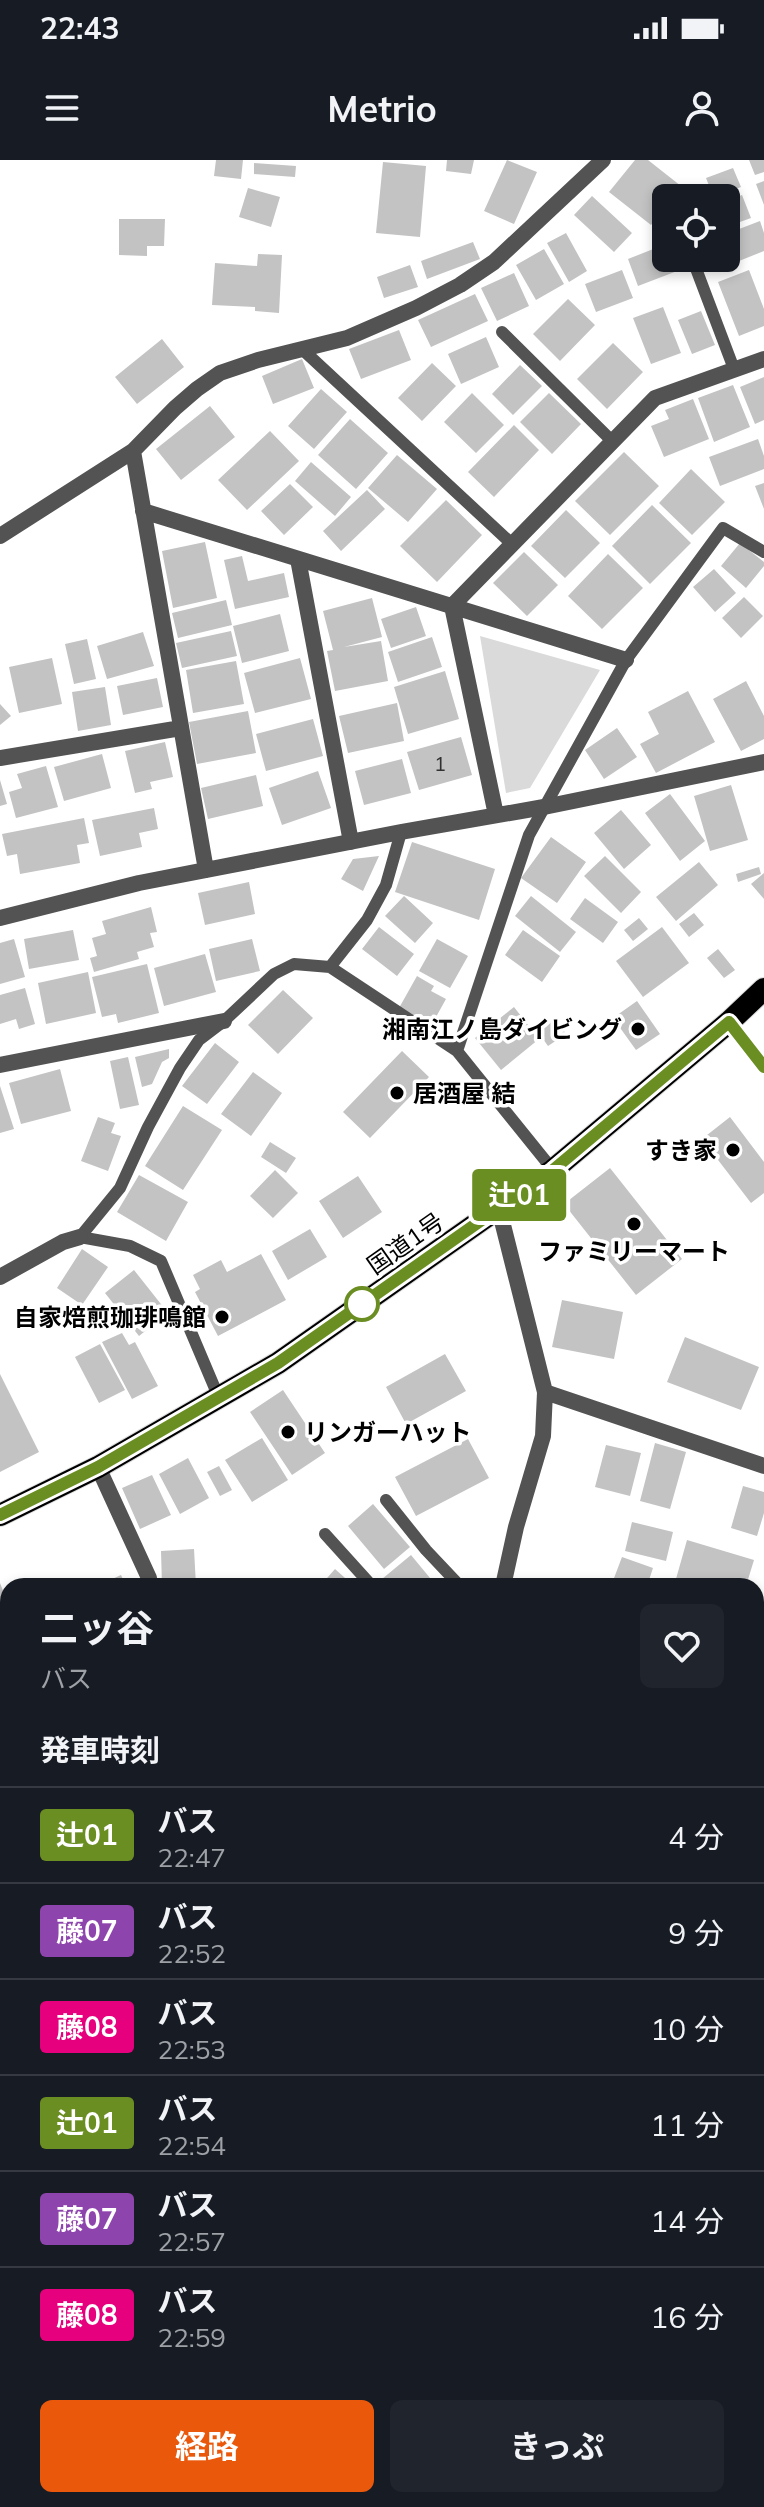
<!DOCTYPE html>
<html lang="ja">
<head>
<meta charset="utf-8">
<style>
	body { margin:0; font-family:Mulish,"Noto Sans JP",sans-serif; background:#20242c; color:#f1f3f6; height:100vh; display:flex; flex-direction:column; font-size:30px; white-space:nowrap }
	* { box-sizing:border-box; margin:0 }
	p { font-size:26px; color:#9ea1a6 }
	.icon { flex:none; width:44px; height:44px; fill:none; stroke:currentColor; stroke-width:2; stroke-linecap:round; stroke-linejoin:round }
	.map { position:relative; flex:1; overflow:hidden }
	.panel { position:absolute; left:0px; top:1418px; width:764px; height:930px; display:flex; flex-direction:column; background:#171b24; border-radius:24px 24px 0 0; box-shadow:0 4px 12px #0003 }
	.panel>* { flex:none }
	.badge { padding:0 16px; border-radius:6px; font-size:28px; line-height:52px }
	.buttons { position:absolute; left:652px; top:24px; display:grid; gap:16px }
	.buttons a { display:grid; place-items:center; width:88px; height:88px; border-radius:12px; background:#171b24; box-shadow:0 4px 12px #0003; font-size:40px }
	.map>.badge { position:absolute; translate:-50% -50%; box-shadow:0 0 0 4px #fff }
	h2 { padding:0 40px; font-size:30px; line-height:72px }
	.round { display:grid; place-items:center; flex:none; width:84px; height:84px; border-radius:12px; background:#20242c }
	.head { display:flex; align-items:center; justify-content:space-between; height:136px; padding:0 40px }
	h1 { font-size:38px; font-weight:700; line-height:60px }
	.cta { display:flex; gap:16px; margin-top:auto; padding:16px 40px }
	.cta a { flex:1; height:92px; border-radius:12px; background:#ea580c; color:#fff; font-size:32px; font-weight:700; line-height:92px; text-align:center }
	.cta a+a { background:#20242c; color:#f1f3f6 }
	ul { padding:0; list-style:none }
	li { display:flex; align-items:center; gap:24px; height:96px; padding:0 40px; border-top:2px solid #363941 }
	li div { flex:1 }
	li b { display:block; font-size:30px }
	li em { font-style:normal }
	li .badge { min-width:88px; font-weight:700; text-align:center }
	.status { display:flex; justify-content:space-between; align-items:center; height:56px; padding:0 40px; background:#171b24; direction:ltr }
	.status svg { height:22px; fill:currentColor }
	header { display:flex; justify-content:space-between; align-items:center; height:104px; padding:0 40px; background:#171b24; font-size:36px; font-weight:700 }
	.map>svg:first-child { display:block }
</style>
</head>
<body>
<div class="status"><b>22:43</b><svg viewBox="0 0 49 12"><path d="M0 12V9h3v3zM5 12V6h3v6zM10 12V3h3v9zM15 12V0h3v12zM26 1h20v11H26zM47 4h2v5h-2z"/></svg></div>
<header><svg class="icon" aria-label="menu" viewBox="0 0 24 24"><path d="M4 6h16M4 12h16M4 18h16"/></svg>Metrio<svg class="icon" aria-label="person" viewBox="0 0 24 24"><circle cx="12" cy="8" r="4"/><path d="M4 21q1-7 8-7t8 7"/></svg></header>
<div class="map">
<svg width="764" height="2347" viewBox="0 0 764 2347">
	<rect width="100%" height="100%" fill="#fff"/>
	<path fill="#dadada" d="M 480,476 L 600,510 L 530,628 L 506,633 Z
		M 8,2305 L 8,2340 L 95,2340 L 87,2347 L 0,2347 L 0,2312 Z"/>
	<path fill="#c3c3c3" d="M 216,0 L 243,0 L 241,19 L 214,16 Z
		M 447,0 L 474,0 L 471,14 L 446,11 Z
		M 507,0 L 537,12 L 514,64 L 484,51 Z
		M 635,0 L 648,0 L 681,26 L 672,38 L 666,38 L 666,46 L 651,65 L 609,32 Z
		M 749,0 L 764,0 L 764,12 L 755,15 Z
		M 383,2 L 426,6 L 420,77 L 376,73 Z
		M 254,3 L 296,6 L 295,17 L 254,14 Z
		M 733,8 L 741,27 L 714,38 L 706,18 Z
		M 764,21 L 764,45 L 756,24 Z
		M 248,28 L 280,37 L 271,67 L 239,57 Z
		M 742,35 L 751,58 L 726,67 L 726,41 Z
		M 592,36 L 632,73 L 614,92 L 574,55 Z
		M 119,59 L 165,59 L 164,86 L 147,86 L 147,96 L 119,95 Z
		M 760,61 L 764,73 L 764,91 L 729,105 L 726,97 L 726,74 Z
		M 566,73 L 587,111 L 569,122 L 547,83 Z
		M 473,82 L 480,99 L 427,119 L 421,101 Z
		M 666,84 L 666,98 L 681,98 L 685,108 L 638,126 L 628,99 Z
		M 544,89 L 564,124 L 536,140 L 516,105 Z
		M 258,94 L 282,95 L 279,153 L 255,151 L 255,147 L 212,145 L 215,103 L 257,106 Z
		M 410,105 L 418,127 L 384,138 L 377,117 Z
		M 622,110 L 633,138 L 596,152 L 585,124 Z
		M 749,110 L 764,149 L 764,166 L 739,176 L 718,122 Z
		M 514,113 L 529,146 L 497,161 L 481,128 Z
		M 475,134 L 488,161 L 431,187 L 418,160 Z
		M 568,139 L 595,165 L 560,201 L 533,174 Z
		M 663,147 L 681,193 L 651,204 L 633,158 Z
		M 701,151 L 715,185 L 692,194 L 678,160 Z
		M 399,170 L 411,200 L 361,219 L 349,189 Z
		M 486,177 L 499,207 L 461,224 L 448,194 Z
		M 162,179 L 184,207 L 137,244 L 115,217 Z
		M 613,183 L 643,212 L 607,249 L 577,219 Z
		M 302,199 L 314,228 L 273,244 L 262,216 Z
		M 432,203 L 456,226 L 422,261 L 398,238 Z
		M 520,205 L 542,226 L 513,255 L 492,234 Z
		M 764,217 L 764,260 L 755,264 L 740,227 Z
		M 733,225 L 750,267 L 714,282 L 698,238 Z
		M 321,229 L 347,252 L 314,289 L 288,266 Z
		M 472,233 L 504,265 L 476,293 L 444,262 Z
		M 549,233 L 581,264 L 552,294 L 520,262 Z
		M 693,239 L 709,279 L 664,297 L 651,266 L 669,259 L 665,250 Z
		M 210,246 L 235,277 L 181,320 L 156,289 Z
		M 350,259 L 388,293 L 356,329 L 318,295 Z
		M 514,265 L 539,290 L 494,337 L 468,312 Z
		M 270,271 L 299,301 L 247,350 L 218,320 Z
		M 758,279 L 764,296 L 764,309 L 720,326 L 709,297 Z
		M 624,292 L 659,326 L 610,375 L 575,341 Z
		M 397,295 L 437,329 L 408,362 L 368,328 Z
		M 311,302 L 351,337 L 335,356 L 295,321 Z
		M 691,309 L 725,342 L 692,375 L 659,343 Z
		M 764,323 L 764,349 L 755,326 Z
		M 290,324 L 313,347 L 284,375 L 261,351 Z
		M 367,330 L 385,349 L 341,391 L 323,371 Z
		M 446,340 L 482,375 L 437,422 L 400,386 Z
		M 652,345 L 691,383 L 650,424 L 612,386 Z
		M 566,350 L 600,383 L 565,418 L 531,386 Z
		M 205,382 L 217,438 L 173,448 L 162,391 Z
		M 740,383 L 764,402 L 764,406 L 746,428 L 721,406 Z
		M 524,392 L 558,425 L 527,456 L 493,423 Z
		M 608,394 L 643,428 L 602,469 L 568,436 Z
		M 242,396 L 248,421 L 284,413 L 289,437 L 235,449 L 224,400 Z
		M 714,409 L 736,433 L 715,452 L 693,427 Z
		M 744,437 L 763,456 L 741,478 L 722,458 Z
		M 372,438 L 382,477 L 344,487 L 381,481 L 388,521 L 335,531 L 327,491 L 333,490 L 323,451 Z
		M 226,440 L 232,465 L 178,478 L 172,453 Z
		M 416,447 L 426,476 L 391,488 L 381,459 Z
		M 280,454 L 289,491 L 242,503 L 233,466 Z
		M 231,471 L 237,496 L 182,508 L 176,483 Z
		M 143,472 L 154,506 L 107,519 L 97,486 Z
		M 432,477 L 442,507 L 398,522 L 388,492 Z
		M 87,479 L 96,519 L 74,524 L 65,484 Z
		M 52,498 L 62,544 L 19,553 L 9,507 Z
		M 300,498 L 311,539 L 255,553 L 244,513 Z
		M 236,501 L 244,544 L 193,553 L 186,510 Z
		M 445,511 L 459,559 L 408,574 L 394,527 Z
		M 157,518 L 163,547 L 123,555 L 117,526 Z
		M 746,521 L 764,556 L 764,579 L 741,591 L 713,539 Z
		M 105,527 L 111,565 L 78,571 L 72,532 Z
		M 688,531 L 715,582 L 656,613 L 640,584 L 659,574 L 648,552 Z
		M 397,543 L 404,581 L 348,593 L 339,556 Z
		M 0,544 L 11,556 L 0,565 Z
		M 248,551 L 256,593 L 197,604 L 189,562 Z
		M 313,559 L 323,596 L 266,611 L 256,574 Z
		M 617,568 L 637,597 L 604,619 L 585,590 Z
		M 461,577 L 472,615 L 419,630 L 407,592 Z
		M 165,582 L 173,617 L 150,622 L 152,629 L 135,633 L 125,591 Z
		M 102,594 L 111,628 L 64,641 L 54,607 Z
		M 402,599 L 411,633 L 364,645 L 355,611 Z
		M 46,606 L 58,647 L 16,658 L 9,632 L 22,628 L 17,614 Z
		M 318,611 L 331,648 L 282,665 L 269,628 Z
		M 256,615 L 263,646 L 208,659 L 201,628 Z
		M 0,620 L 7,644 L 0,646 Z
		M 731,625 L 748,680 L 710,691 L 694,636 Z
		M 670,634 L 705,681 L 680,701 L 645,653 Z
		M 154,648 L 158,669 L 139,673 L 142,687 L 100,696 L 92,660 Z
		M 621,650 L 651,685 L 624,709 L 594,673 Z
		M 84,658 L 89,683 L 77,685 L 80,703 L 20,714 L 17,694 L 7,696 L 2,674 Z
		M 551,677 L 586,702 L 557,743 L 521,718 Z
		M 412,682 L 495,709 L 479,760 L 395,732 Z
		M 379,696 L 363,731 L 341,719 L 353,699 Z
		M 605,696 L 641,732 L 621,753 L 584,716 Z
		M 699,702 L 718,725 L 676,761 L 656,737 Z
		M 759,707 L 761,714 L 738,722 L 736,714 Z
		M 764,713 L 764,739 L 751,724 Z
		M 249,722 L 255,754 L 205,765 L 198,733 Z
		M 404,736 L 433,763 L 415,783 L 385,756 Z
		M 531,736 L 576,772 L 560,792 L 515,756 Z
		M 585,738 L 618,762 L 603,783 L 570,759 Z
		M 151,747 L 157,772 L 150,773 L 154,787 L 137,792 L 139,799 L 94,812 L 90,798 L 97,796 L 92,778 L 106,774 L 102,761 Z
		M 694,753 L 704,765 L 689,777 L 679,764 Z
		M 639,758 L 648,769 L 633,781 L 624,770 Z
		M 379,767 L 414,794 L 397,816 L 362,789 Z
		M 662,767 L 689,803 L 643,837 L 616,801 Z
		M 73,770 L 79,800 L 29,809 L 24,779 Z
		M 523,770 L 560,796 L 542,822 L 505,795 Z
		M 14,779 L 25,817 L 0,824 L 0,783 Z
		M 252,779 L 260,811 L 216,821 L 209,789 Z
		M 437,779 L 468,796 L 450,828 L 419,811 Z
		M 718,789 L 735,810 L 724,818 L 707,798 Z
		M 205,794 L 216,832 L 164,846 L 154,808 Z
		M 147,804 L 159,853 L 118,863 L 116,854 L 102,857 L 92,817 Z
		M 88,812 L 96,853 L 46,864 L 38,823 Z
		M 417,816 L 434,826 L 431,831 L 446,839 L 431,866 L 399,848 Z
		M 25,828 L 35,864 L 19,869 L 16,859 L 0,864 L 0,835 Z
		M 283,830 L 313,858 L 278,894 L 248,865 Z
		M 637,841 L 660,874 L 636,890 L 613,858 Z
		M 514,847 L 539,879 L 501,910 L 475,878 Z
		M 555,857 L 566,874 L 548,886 L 536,869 Z
		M 215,883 L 239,902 L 207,944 L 182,926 Z
		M 169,889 L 169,898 L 162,902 L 152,924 L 142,927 L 135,897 Z
		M 402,891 L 429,917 L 370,978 L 343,952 Z
		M 128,897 L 139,945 L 120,949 L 110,901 Z
		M 60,909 L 71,951 L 21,964 L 9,923 Z
		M 253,912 L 282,933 L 251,976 L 221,954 Z
		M 0,926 L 14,969 L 0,973 Z
		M 183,946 L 222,970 L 183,1030 L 145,1006 Z
		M 98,957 L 115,963 L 111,973 L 121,976 L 108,1011 L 81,1001 Z
		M 730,957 L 764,1002 L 764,1033 L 751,1043 L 702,979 Z
		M 270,982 L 296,998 L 286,1013 L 261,997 Z
		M 610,1008 L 682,1099 L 636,1135 L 564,1044 Z
		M 275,1010 L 298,1033 L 273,1058 L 250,1036 Z
		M 139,1015 L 188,1042 L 166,1081 L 117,1052 Z
		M 358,1016 L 382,1052 L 343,1078 L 319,1041 Z
		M 310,1069 L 327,1097 L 288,1120 L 272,1091 Z
		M 82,1089 L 108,1107 L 82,1145 L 57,1128 Z
		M 261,1094 L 286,1140 L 218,1176 L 195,1132 L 200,1129 L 193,1115 L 221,1100 L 227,1112 Z
		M 134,1110 L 168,1153 L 139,1176 L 105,1133 Z
		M 562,1140 L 623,1152 L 614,1199 L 552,1187 Z
		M 122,1173 L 129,1185 L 135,1182 L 158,1226 L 132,1239 L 102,1182 Z
		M 685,1177 L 759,1207 L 741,1250 L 667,1222 Z
		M 100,1184 L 125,1230 L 99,1243 L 75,1197 Z
		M 445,1194 L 466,1231 L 406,1264 L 386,1227 Z
		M 0,1214 L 39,1292 L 0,1312 Z
		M 283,1230 L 325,1293 L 292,1315 L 250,1252 Z
		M 262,1278 L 288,1320 L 252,1342 L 225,1300 Z
		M 468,1279 L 489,1318 L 416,1356 L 395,1317 Z
		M 655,1283 L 686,1292 L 670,1349 L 640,1341 Z
		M 606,1285 L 641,1293 L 630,1336 L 595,1327 Z
		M 188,1298 L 209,1338 L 180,1354 L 159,1314 Z
		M 219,1306 L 232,1330 L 220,1336 L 207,1312 Z
		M 152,1315 L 171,1355 L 140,1369 L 122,1328 Z
		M 743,1326 L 764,1332 L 764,1353 L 757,1376 L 731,1368 Z
		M 373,1344 L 410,1387 L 384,1409 L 348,1366 Z
		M 632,1362 L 673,1372 L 666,1401 L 625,1391 Z
		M 687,1380 L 754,1400 L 746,1426 L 674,1426 Z
		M 194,1389 L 196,1426 L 162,1426 L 161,1391 Z
		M 411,1395 L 430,1418 L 421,1426 L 388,1426 L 382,1419 Z
		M 622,1397 L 653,1408 L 647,1426 L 611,1426 Z
		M 335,1409 L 354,1426 L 320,1426 Z
		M 121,1415 L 126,1426 L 97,1426 Z
		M 0,1423 L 8,1443 L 8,1550 L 4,1552 L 0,1541 Z
		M 756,1514 L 764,1516 L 764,1552 L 756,1571 Z
		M 764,1581 L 764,1814 L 756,1835 L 756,1603 Z
		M 8,1587 L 8,1621 L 0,1625 L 0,1590 Z
		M 0,1766 L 8,1779 L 8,1817 L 0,1822 Z
		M 8,1880 L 8,1921 L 0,1906 L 0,1884 Z
		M 764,1991 L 764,2023 L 756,2015 L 756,2011 L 762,2005 L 756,1999 Z
		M 8,2028 L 8,2077 L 0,2068 L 0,2035 Z
		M 8,2117 L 8,2166 L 1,2171 L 0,2123 Z
		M 0,2262 L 8,2272 L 8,2289 L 0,2295 Z
		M 289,2340 L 323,2340 L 329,2347 L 280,2347 Z
		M 424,2340 L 441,2340 L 447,2347 L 416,2347 Z
		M 512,2340 L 569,2340 L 573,2347 L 516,2347 Z
		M 587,2340 L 617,2340 L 605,2347 L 592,2347 Z"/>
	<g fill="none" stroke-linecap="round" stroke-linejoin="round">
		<g stroke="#dbdbdb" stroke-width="24">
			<path id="trunk" d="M 0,1355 L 98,1307 L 278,1203 L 553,1010 L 729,862 L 764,829"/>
		</g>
		<path stroke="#535353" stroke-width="12" d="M 692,98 L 734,209
			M 502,172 L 612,281
			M 303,190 L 512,384
			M 330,807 L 457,891 L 553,1010
			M 457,891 L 529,675 L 626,500 L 723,368 L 764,392
			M 219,1238 L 161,1101 L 130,1086 L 80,1077 L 120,1028 L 148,967 L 180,908 L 199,880 L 224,861 L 274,814 L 294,804 L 330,807 L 367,760 L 386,725 L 401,672
			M 386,1340 L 426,1390 L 460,1426
			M 325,1374 L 372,1426
			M 756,2282 L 764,2250
			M 342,2340 L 349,2347
			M 390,2347 L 397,2340"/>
		<path stroke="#535353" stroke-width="16" d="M 133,291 L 206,710
			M 143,351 L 626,500
			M 0,376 L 133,291 L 175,248 L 197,229 L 220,213 L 258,200 L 347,178 L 416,148 L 460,125 L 494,102 L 603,0
			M 298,399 L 351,682
			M 0,598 L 181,568
			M 496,655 L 452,446 L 655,238 L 764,199
			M 0,758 L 139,723 L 401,672 L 544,647 L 764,602
			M 0,905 L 224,861
			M 499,1049 L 545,1232 L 543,1276 L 516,1367 L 503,1426
			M 0,1117 L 63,1082 L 80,1077
			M 545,1232 L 764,1306
			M 98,1307 L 149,1418 L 149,1426
			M 756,1493 L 764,1495
			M 0,1726 L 8,1738
			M 756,1958 L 764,1937
			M 756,2036 L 764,2041
			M 0,2204 L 8,2213
			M 756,2320 L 764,2318
			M 122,2340 L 129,2347
			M 678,2347 L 696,2340"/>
		<path stroke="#535353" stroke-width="16" d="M 729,862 L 764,906"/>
		<use href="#trunk" stroke="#000" stroke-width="22"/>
	</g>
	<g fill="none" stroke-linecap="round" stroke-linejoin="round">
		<g stroke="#fff" stroke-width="18">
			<path id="line" d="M 0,1355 L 98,1307 L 278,1203 L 553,1010 L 729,862 L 764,907"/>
		</g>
		<use href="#line" stroke="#6b8e23" stroke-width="12"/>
	</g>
	<g fill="#000" stroke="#fff" stroke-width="3">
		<circle cx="638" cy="869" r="8"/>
		<circle cx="397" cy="933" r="8"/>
		<circle cx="733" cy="990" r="8"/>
		<circle cx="634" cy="1064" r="8"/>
		<circle cx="222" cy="1157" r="8"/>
		<circle cx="288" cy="1272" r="8"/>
	</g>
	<circle fill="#fff" stroke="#6b8e23" stroke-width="4" cx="362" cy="1144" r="16"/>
	<g text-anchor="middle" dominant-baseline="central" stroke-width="7" stroke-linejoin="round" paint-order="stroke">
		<g font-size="20" fill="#313131">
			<text x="440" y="603">1</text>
		</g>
		<g font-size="24" font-weight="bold" fill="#000" stroke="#fff" text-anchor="end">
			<text x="622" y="869">湘南江ノ島ダイビング</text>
			<text x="413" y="933" text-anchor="start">居酒屋 結</text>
			<text x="717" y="990">すき家</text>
			<text x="634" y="1091" text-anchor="middle">ファミリーマート</text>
			<text x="206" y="1157">自家焙煎珈琲鳴館</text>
			<text x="304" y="1272" text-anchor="start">リンガーハット</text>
		</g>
		<g font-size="24" fill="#000" stroke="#fff">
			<text transform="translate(405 1083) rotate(-35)">国道1号</text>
		</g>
	</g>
</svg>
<div class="buttons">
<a><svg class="icon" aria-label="locate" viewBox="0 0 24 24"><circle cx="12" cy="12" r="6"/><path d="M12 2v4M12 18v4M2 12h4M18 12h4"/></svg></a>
</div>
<b class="badge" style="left:519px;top:1035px;background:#6b8e23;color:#fff">辻01</b>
<section class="panel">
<div class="head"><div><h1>二ッ谷</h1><p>バス</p></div><a class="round"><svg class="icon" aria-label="heart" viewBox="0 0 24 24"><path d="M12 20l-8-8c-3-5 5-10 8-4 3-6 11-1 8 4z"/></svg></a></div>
<h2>発車時刻</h2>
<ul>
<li><span class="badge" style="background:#6b8e23;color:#fff">辻01</span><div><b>バス</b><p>22:47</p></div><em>4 分</em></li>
<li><span class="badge" style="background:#8e44ad;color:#fff">藤07</span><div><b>バス</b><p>22:52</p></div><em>9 分</em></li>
<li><span class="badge" style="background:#e6007e;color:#fff">藤08</span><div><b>バス</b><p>22:53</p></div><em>10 分</em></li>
<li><span class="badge" style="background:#6b8e23;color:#fff">辻01</span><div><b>バス</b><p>22:54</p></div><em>11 分</em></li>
<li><span class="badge" style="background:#8e44ad;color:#fff">藤07</span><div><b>バス</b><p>22:57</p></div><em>14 分</em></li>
<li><span class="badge" style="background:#e6007e;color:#fff">藤08</span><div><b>バス</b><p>22:59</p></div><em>16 分</em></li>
</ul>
<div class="cta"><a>経路</a><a>きっぷ</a></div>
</section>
</div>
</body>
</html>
